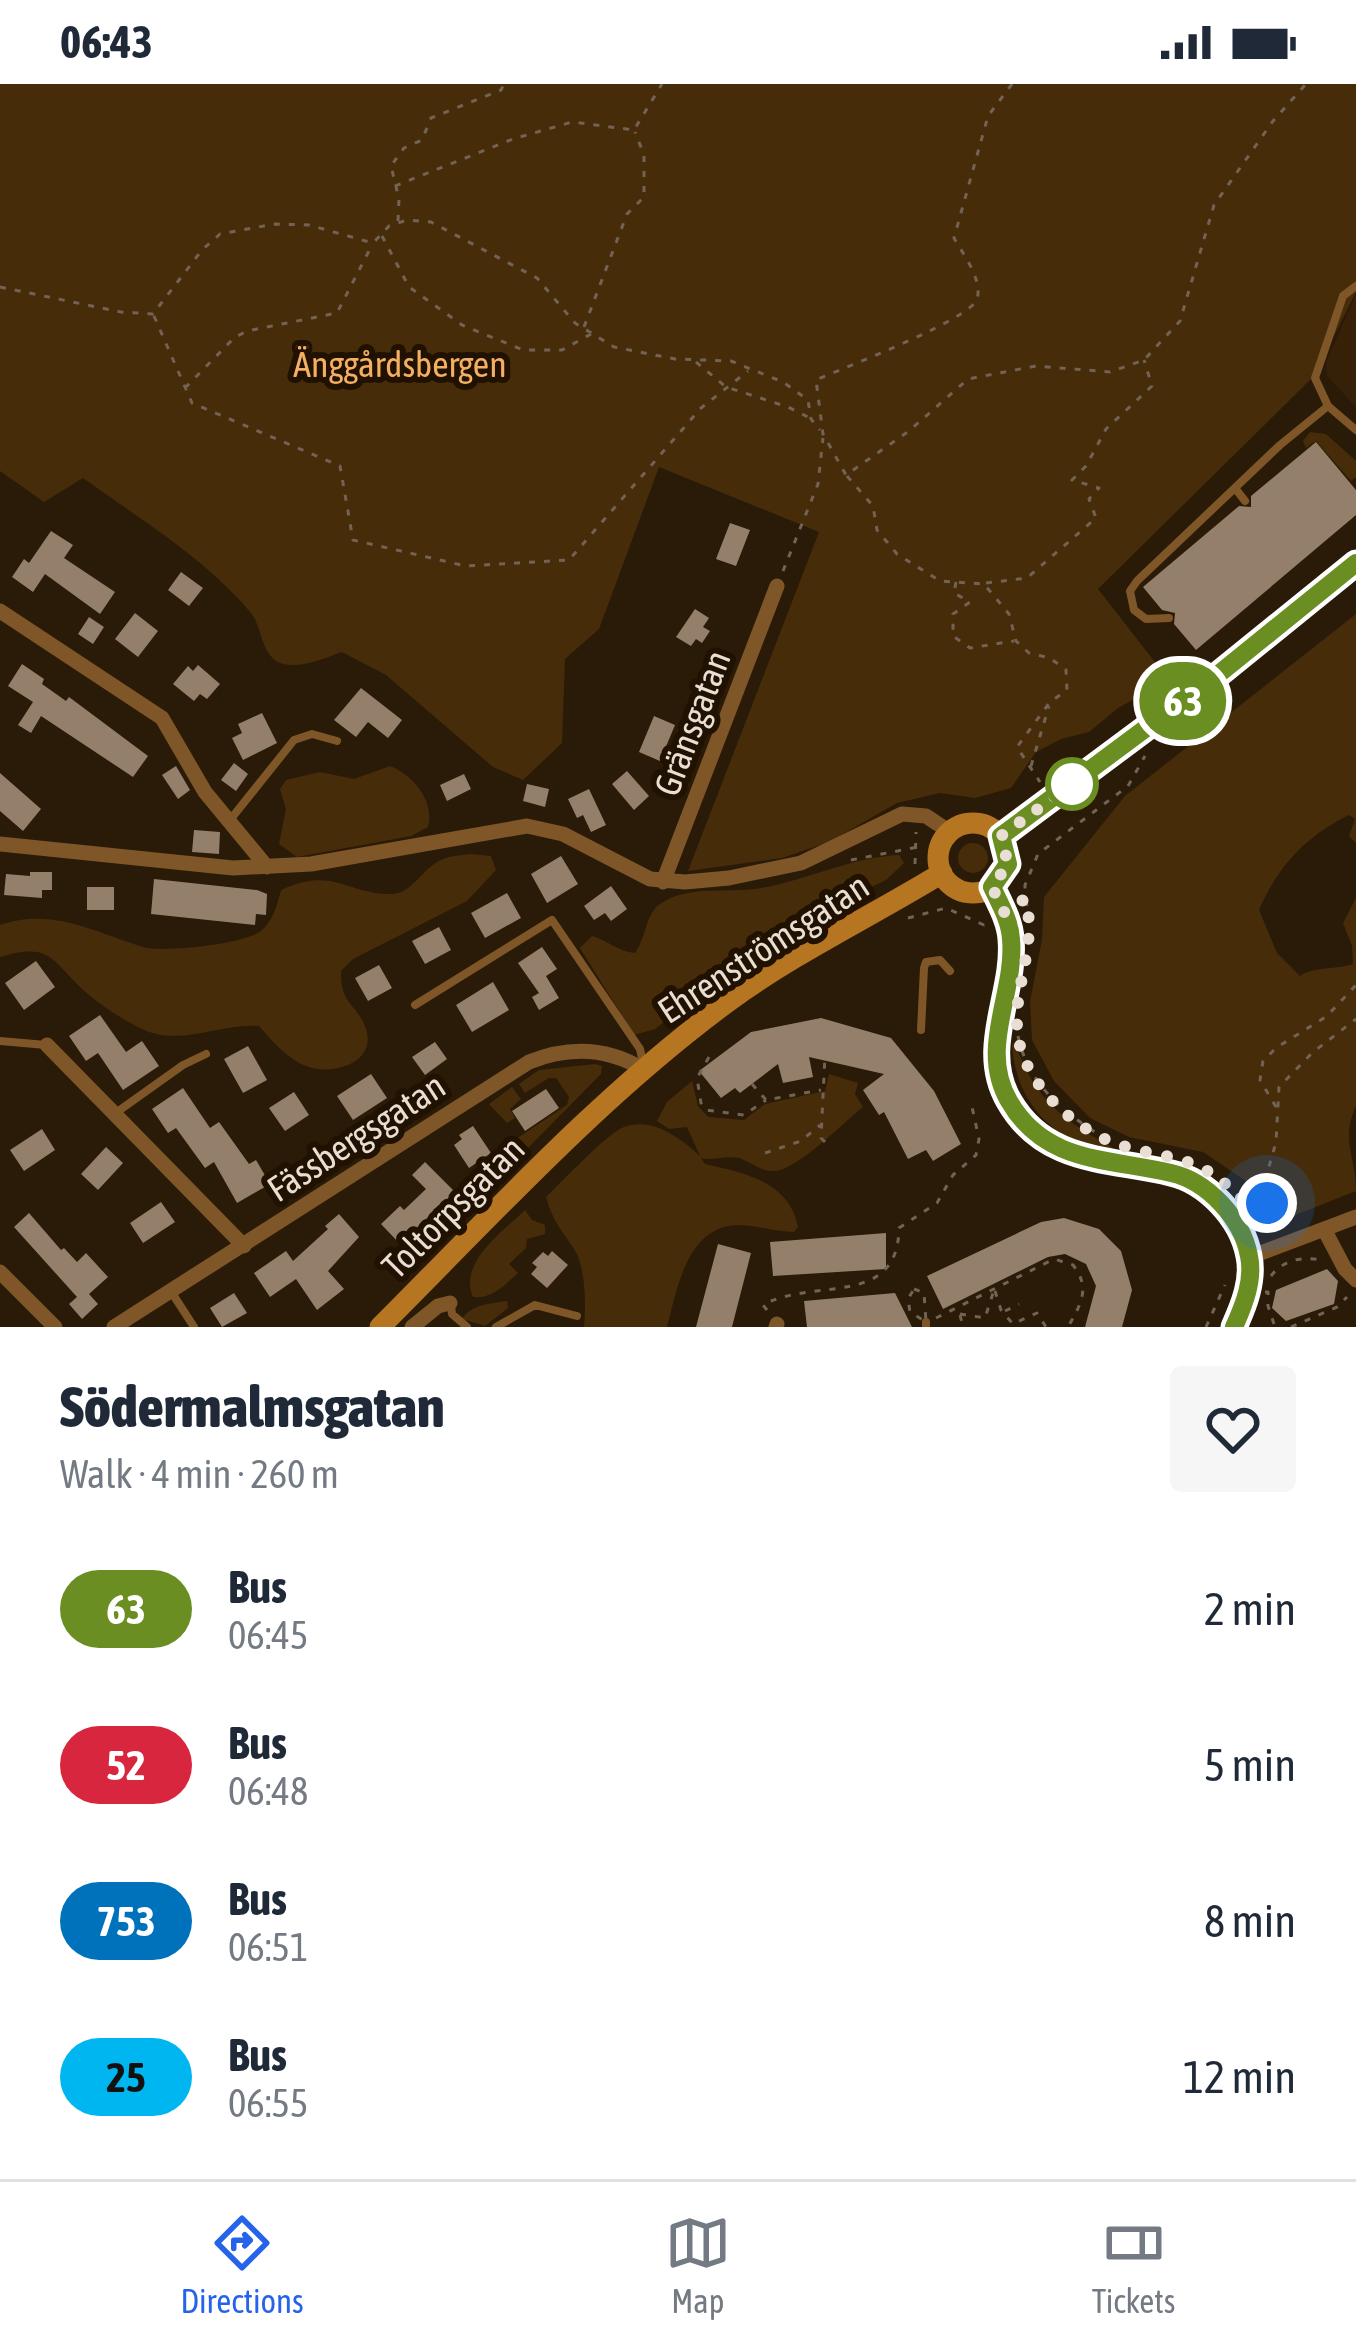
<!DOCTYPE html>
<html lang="en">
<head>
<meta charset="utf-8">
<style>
	body { margin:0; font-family:"Asap Condensed",sans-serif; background:#f6f6f7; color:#1f2937; height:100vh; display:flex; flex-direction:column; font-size:45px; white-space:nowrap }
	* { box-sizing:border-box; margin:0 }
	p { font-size:39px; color:#747a83 }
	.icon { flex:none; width:66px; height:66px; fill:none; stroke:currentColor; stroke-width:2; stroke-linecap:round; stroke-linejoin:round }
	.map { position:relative; height:1243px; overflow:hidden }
	.sheet { display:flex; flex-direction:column; background:#fff; flex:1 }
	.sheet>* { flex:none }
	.badge { padding:0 24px; border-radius:39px; font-size:42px; line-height:78px }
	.you { position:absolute; width:60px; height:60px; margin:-30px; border:9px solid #fff; border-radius:50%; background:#1a73e8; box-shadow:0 0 0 18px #1a73e833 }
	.map>.badge { position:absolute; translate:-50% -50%; box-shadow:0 0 0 6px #fff }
	.round { display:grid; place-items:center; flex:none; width:126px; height:126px; border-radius:12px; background:#f6f6f7 }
	.head { display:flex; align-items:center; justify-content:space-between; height:204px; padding:0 60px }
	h1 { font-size:57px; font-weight:800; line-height:90px }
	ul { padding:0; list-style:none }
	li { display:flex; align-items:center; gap:36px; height:156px; padding:0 60px }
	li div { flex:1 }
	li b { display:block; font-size:45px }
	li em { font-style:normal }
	li .badge { min-width:132px; font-weight:700; text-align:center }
	.status { display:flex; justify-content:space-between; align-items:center; height:84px; padding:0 60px; background:#fff; direction:ltr }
	.status svg { height:33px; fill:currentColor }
	.tab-bar { display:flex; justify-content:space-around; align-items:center; height:168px; border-top:3px solid #e0e1e3; background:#fff; font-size:33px; color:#747a83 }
	.tab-bar a { display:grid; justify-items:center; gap:6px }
	.tab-bar .on { color:#2563eb }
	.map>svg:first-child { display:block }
</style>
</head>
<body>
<div class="status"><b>06:43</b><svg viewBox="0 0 49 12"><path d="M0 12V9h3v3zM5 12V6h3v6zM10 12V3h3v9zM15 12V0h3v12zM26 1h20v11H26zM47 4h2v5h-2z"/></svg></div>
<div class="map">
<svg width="1356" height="1243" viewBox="0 0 1356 1243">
	<rect width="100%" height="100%" fill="#2a1a08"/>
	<path fill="#362108" d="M 1356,210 L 1356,323 L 1327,292 L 1326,279 Z"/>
	<path fill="#472c0a" d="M 0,0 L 1356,0 L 1356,208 L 1314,292 L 1098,505 L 1169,596 L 1118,624 L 1089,648 L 1061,655 L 1036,668 L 1011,704 L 975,714 L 940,709 L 897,719 L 829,758 L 782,774 L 688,787 L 819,448 L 659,383 L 599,545 L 565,575 L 562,659 L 523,696 L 493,683 L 386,591 L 342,568 C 325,574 296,587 278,578 C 261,569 262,543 251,529 C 205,474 141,436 83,394 L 44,418 L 0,387 Z
		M 1310,348 L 1326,350 L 1356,377 L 1356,393 L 1351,397 L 1316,357 L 1306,364 L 1303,357 Z
		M 1356,530 L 1356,759 L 1349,752 L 1355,735 L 1349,731 C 1306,752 1278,782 1259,826 L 1277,869 L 1300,892 C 1315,882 1335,886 1353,880 L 1352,862 L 1343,839 L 1356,814 L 1356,1022 C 1340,1057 1356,1071 1356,1107 L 1275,1139 L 1249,1099 L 1203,1068 L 1129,1053 L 1090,1034 L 1054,997 L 1032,956 L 1030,918 L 1042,855 L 1044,813 L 1125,712 Z
		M 390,682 C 413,691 435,717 428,743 L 411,752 L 297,773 L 279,760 L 286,725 L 280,705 L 286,696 L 320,688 L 354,695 Z
		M958 774a15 15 0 1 1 30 0a15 15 0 1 1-30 0Z
		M 471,770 L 491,772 L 496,786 L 467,817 L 353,875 L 341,887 C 340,921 357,919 366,945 C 377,979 333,991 309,983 C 288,976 273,958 259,942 C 219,939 179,964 140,944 C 121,935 94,917 79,902 C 50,873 48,859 0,873 L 0,841 C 52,823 94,848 143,863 C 163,869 245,860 261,847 C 273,837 277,821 281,806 C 333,782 346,810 390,810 C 413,811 422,783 443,775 C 451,772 462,771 471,770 Z
		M 899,771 L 904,779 L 886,796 L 842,817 L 724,891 L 655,945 L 634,951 L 580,864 L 592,852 C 609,857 617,867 635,869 C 646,854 646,829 660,820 C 689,800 729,810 761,804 C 807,796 853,773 899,771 Z
		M 1012,958 C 1021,971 1026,988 1035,1001 C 1056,1033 1088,1050 1121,1068 C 1058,1065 1014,1020 1012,958 Z
		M 595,980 L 602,982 L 601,990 L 524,1068 L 513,1057 L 567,1021 L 569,1013 L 556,994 L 549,994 L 525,1009 L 519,1000 L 539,986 Z
		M 829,990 L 858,999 L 855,1010 L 863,1023 C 843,1039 799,1084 776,1087 C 760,1088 752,1078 739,1074 C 726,1071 713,1077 701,1074 L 705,1080 C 744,1089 789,1097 798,1143 L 794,1148 C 775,1148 756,1141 737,1141 C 687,1143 677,1205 667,1243 L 584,1243 C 586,1222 586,1183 574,1165 C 562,1147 552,1136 546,1113 C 561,1099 607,1049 624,1043 C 652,1032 682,1055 700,1072 L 687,1043 L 669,1045 L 657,1037 L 667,1018 L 692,997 L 698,1022 L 708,1033 L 744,1036 L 765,1020 L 825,1007 Z
		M 512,1003 L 521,1015 L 510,1025 L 515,1034 L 507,1039 L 489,1020 Z
		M 525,1126 L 532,1136 L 545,1141 L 545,1150 L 527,1155 L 526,1164 L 509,1180 L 518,1189 C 504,1201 493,1215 473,1213 C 458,1178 503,1148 525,1126 Z
		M 507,1217 L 508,1224 L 485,1242 L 462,1235 C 472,1220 489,1220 507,1217 Z"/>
	<path fill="#947f6b" d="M 1316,358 L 1356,406 L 1356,431 L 1196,566 L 1174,540 L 1175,529 L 1162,526 L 1143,503 L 1239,422 L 1251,423 L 1251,412 Z
		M 730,439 L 750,446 L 736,482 L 716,475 Z
		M 51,447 L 73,461 L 64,474 L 115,508 L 100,530 L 45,490 L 33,508 L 12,493 L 24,475 L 29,479 Z
		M 181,488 L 203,504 L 189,522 L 168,506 Z
		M 695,525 L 709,534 L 703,543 L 710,547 L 702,559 L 696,555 L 691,562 L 676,553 Z
		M 135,529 L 158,547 L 138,573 L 115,555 Z
		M 89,533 L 104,543 L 93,560 L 78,550 Z
		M 22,580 L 44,595 L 42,600 L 66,617 L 69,613 L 148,672 L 133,693 L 41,632 L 31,649 L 18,641 L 33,618 L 8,602 Z
		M 198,581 L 220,600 L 207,615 L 200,610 L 194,617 L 173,600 L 188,582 L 193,587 Z
		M 361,604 L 402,636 L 388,654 L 368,638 L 356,653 L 334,636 Z
		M 262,629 L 277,659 L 243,676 L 232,654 L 242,649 L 238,640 Z
		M 654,632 L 675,641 L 660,677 L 639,668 Z
		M 234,679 L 248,690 L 236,707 L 221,696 Z
		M 176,682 L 190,706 L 178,715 L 162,691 Z
		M 627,687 L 649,712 L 634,726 L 612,700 Z
		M 0,689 L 41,725 L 23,747 L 0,727 Z
		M 464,690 L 471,705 L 447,717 L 440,701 Z
		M 527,700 L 549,705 L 545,723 L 523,717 Z
		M 589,705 L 606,741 L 591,748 L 583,731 L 577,734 L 568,715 Z
		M 194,746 L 220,748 L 219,770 L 192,768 Z
		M 561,772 L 578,800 L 547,819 L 531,790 Z
		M 30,788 L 52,788 L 52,806 L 42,806 L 42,814 L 4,811 L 6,790 L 30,792 Z
		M 154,795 L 257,806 L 267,810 L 266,831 L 256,830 L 255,841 L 151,830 Z
		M 611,802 L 627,825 L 611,837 L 605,829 L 594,836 L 584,822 Z
		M 87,803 L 114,803 L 114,826 L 87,826 Z
		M 507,809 L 521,834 L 485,854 L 471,829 Z
		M 439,843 L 451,866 L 425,880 L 412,857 Z
		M 542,863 L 557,885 L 546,892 L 559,914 L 539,926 L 532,913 L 539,909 L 518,879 Z
		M 36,877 L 55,903 L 24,926 L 5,899 Z
		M 379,881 L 392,904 L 368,917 L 355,894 Z
		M 493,898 L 509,926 L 472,948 L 456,921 Z
		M 100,931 L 126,968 L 142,957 L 159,982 L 123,1006 L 98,969 L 86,977 L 69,952 Z
		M 821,934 L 891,954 L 934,1007 L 961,1060 L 933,1077 L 926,1066 L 908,1075 L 884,1028 L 879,1031 L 863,1006 L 884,990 L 809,973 L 813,993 L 783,999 L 778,980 L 740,1009 L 735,1004 L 721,1014 L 699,987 L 751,948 Z
		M 435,958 L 447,975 L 425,991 L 412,973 Z
		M 248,962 L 267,996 L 243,1009 L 224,975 Z
		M 371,990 L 387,1014 L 353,1036 L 337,1012 Z
		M 183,1004 L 210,1044 L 219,1038 L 249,1080 L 256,1076 L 270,1100 L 237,1119 L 214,1078 L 205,1084 L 176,1044 L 168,1049 L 152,1025 Z
		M 546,1005 L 559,1024 L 525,1047 L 512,1027 Z
		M 294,1008 L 309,1031 L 285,1047 L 269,1024 Z
		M 473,1042 L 491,1069 L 469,1084 L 454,1061 L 462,1055 L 459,1051 Z
		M 42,1045 L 55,1066 L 24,1087 L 10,1066 Z
		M 106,1063 L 123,1079 L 98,1106 L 81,1090 Z
		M 425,1078 L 455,1108 L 400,1160 L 381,1140 L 400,1122 L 404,1126 L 426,1105 L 412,1091 Z
		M 161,1118 L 175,1138 L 143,1159 L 130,1139 Z
		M 29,1129 L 61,1166 L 64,1164 L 77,1178 L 86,1169 L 108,1193 L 89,1210 L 98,1220 L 82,1235 L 69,1220 L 77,1213 L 14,1143 Z
		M 339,1130 L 359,1153 L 328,1187 L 344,1205 L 317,1226 L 296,1195 L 270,1213 L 254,1189 L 286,1167 L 293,1177 L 328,1145 L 325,1142 Z
		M 1064,1134 L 1099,1145 L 1121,1167 L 1132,1206 L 1122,1243 L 1085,1243 L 1096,1202 L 1086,1180 L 1065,1170 L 1048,1173 L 943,1225 L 927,1192 L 1041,1138 Z
		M 886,1149 L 886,1185 L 773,1192 L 770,1158 Z
		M 718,1160 L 751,1169 L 732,1243 L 696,1243 Z
		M 552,1167 L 568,1181 L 547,1204 L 531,1190 L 537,1183 L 532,1179 L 543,1168 L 548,1172 Z
		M 1327,1185 L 1338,1197 L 1334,1220 L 1286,1237 L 1272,1224 L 1276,1206 Z
		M 234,1209 L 247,1229 L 222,1243 L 210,1224 Z
		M 895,1209 L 912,1243 L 807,1243 L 804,1217 Z"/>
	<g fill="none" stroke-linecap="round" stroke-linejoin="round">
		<path stroke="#726354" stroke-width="3" stroke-dasharray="6 9" stroke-linecap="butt" d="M 1012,0 L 988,32 L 954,154 C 963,170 983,196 977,215 C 970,236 843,284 816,296 L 823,350 L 846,391 L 909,347 L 968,295 L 1036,282 L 1110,288 L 1144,276 L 1180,237 L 1214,121 L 1273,37 L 1306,0
			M 395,102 L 513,55 L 572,38 L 634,46 L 662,0
			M 398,137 L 399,115 L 391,82 L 404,64 L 422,56 L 431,34 L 501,6 L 504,0
			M 382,152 L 409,203 L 462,241 L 523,266 L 562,266 L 591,250
			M 0,203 L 121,228 L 153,230 L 202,166 L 220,150 L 275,140 L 309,141 L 373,159 L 389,142 L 407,136 L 431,138 L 537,194 L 575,239 L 614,263 L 675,275 L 731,277 L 783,298 L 808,316 L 811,335 L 820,346
			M 154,232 L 192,319 L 340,382 L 353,456 L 466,482 L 569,476 L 701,324 L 748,287
			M 584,243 L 627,130 L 644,113 L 644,71 L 635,48
			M 696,278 L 726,303 L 788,323 L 810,334
			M 185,304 L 234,254 L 247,247 L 337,229 L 372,161
			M 847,392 L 873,422 L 877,446 L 897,470 L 940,497 L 984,500 L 1009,530 L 1016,557 L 1029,569 L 1050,574 L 1066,586 L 1067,606 L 1050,618 L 1017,663 L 1040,698
			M 783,487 L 818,400 L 823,354
			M 956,498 L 954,509 L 970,518 L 953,530 L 953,552 L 970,564 L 1014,557
			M 986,499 L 1027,494 L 1096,434 L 1089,415 L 1099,404 L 1072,396 L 1086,382 L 1106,345 L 1152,302 L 1144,276
			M 1031,682 L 1049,622
			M 851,776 L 918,763
			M 915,780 L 916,748
			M 1026,816 L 1030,842
			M 1021,817 L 1025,815 L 1025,801 L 1038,770 L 1128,702 L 1145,672
			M 908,834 L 946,824 L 984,841 L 988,838
			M 1018,952 C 1028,1001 1065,1030 1106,1055
			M 709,973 L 697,994 L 701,1019 L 706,1026 L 744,1031 L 766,1016
			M 752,1000 L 766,1016 L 821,1006
			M 1276,1023 L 1260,996 L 1263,977 L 1276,964 L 1327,932 L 1356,901
			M 825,1058 L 821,1054 L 825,971
			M 765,1069 L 801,1057 L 820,1041
			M 1247,1121 L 1268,1145
			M 1266,1140 L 1270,1128 L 1263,1104 L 1276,1058 L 1279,1003 L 1312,969 L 1356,935
			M 1271,1192 C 1283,1176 1302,1172 1321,1176
			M 914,1205 L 924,1209 L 926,1238 L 910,1228 L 908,1215 Z
			M 995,1207 L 1001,1226 L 1013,1240 L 1037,1229 L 1046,1243
			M 1265,1208 L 1268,1208 L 1268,1222 L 1275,1243
			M 767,1226 L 763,1221 C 813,1193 898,1225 899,1144 L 937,1119 L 953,1091 L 976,1071 L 979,1055 L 972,1023
			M 1005,1227 L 1019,1220
			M 960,1230 L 985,1234 L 994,1206
			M 960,1231 L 963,1243
			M 936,1234 L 1054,1175 L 1073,1181 C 1091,1204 1081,1220 1068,1243
			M 1206,1243 L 1225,1201
			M 1291,1243 L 1337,1223 L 1347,1213"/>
		<path stroke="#7f5627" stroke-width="8" d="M 1356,202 L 1343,212 L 1315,294 L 1328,322 L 1356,346
			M 1235,404 L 1245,417
			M 1169,534 L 1146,535 L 1134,526 L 1130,507 L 1137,497 L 1280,361 L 1328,322
			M 230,736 L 294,656 L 312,650 L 337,657
			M 415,921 L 552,836 L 640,965 L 643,979
			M 921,946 L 924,884 L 926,878 L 940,876 L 950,887
			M 0,957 L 46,961
			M 117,1028 L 183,981 L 206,970
			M 172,1209 L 194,1243
			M 451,1221 L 452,1230 L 467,1243
			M 926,1238 L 926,1243
			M 496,1243 L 535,1221 L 577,1232"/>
		<path stroke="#7f5627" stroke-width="15" d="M 0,527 L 162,634 L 205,708 L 267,783
			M 0,760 L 233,784 L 311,780 L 527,742 L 563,750 L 650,795 L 685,798 L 729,794 L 801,779 L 902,730 L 926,732 L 950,748
			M 663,798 L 777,502
			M 47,961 L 244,1162
			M 1325,1147 L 1345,1185 L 1356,1196
			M 1250,1173 L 1356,1133
			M 0,1188 L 55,1243
			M 114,1243 L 529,978 C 569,962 607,963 644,986
			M 412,1243 L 438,1222 L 450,1219
			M 776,1243 L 777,1240"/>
		<path stroke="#b67520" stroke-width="21" d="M938 774a35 35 0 1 1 70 0a35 35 0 1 1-70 0Z
			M 1001,752 L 1220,589 L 1356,479
			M 992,803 C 1000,820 1010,837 1011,855 C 1015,909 978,964 1009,1018 C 1064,1113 1188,1048 1239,1146 C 1256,1179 1249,1210 1234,1243
			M 380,1243 C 492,1131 601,1011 729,917 C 796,868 872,832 942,789"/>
	</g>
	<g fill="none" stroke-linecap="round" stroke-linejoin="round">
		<g stroke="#fff" stroke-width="27">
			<path id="line" d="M 1234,1243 C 1244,1221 1254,1196 1249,1172 C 1242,1134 1207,1097 1171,1089 C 1109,1074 1045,1080 1009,1017 C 978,964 1016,909 1011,855 C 1010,837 1000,820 992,803 L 1008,780 L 1001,752 L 1220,589 L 1356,479"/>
		</g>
		<use href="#line" stroke="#6b8e23" stroke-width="18"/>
		<path stroke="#e9ded3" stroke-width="12" stroke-dasharray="0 21.6" d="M 1072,700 L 1001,752 L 1008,780 L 992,803 L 1004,828 L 1025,815 C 1040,863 1007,912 1020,962 C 1031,1004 1074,1044 1114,1059 C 1144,1070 1175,1070 1204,1085 C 1227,1097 1247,1121 1266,1140 L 1267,1119"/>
	</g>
	<circle fill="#fff" stroke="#6b8e23" stroke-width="6" cx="1072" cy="700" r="24"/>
	<g text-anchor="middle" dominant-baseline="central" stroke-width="12" stroke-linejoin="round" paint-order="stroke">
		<g font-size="36" fill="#f4af63" stroke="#201101">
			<text x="400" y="280">Änggårdsbergen</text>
		</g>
		<g font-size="36" fill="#e9ded3" stroke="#201101">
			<text transform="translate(692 639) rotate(-69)">Gränsgatan</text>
			<text transform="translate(763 864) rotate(-33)">Ehrenströmsgatan</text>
			<text transform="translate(356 1053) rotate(-33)">Fässbergsgatan</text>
			<text transform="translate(453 1123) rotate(-45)">Toltorpsgatan</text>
		</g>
	</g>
</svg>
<div class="you" style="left:1267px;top:1119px"></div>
<b class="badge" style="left:1183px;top:617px;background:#6b8e23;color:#fff">63</b>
</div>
<section class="sheet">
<div class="head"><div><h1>Södermalmsgatan</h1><p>Walk · 4 min · 260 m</p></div><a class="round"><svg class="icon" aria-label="heart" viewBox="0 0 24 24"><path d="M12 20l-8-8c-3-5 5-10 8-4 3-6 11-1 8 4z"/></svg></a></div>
<ul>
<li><span class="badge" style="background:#6b8e23;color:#fff">63</span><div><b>Bus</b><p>06:45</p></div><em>2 min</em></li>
<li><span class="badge" style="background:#d7263d;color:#fff">52</span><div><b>Bus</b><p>06:48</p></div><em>5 min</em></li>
<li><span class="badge" style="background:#0072bc;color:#fff">753</span><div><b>Bus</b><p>06:51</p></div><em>8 min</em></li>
<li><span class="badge" style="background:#00b6f1;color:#111">25</span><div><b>Bus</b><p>06:55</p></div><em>12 min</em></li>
</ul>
</section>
<nav class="tab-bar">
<a class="on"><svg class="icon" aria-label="directions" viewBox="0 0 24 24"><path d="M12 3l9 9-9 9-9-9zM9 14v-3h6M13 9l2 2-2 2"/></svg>Directions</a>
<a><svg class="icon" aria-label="map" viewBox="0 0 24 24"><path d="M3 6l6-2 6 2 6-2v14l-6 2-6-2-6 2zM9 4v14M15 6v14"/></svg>Map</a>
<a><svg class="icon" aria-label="tickets" viewBox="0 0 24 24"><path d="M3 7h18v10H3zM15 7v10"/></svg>Tickets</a>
</nav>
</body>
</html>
